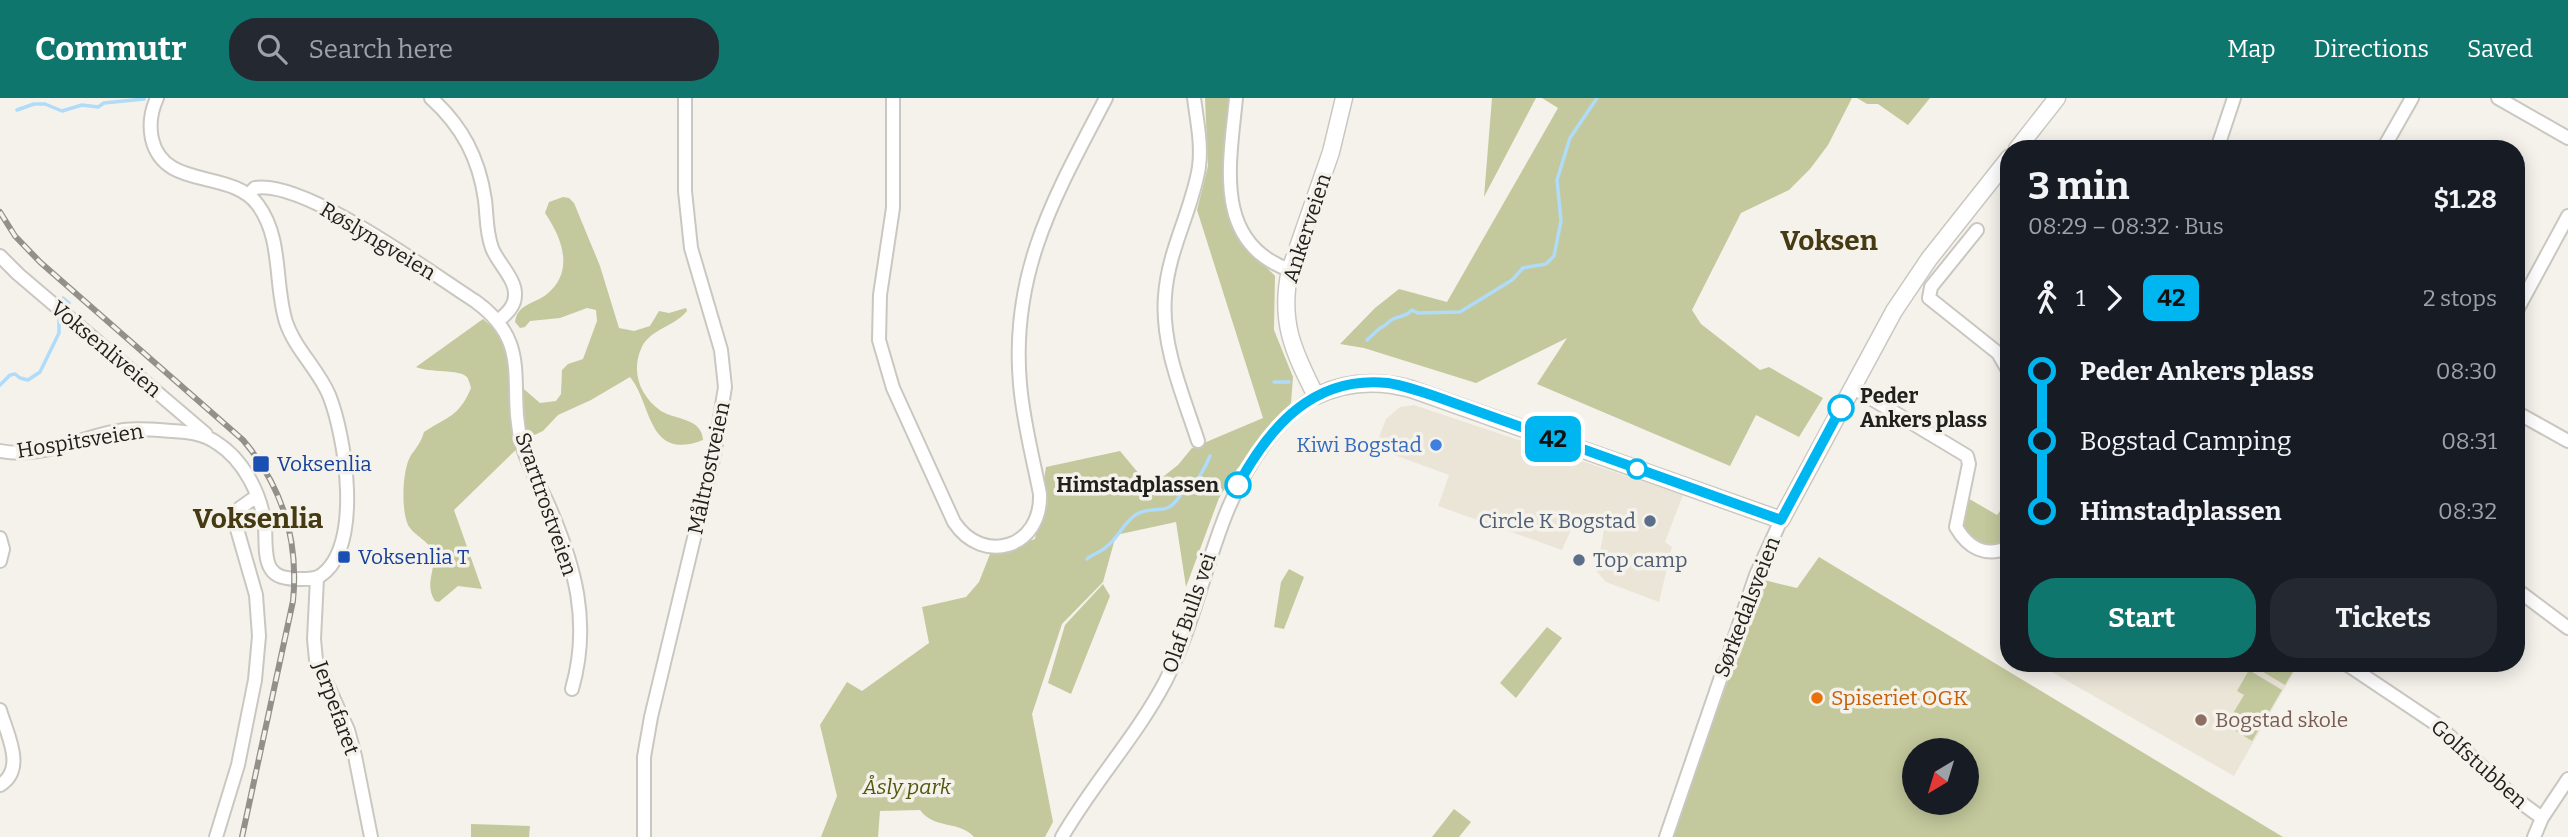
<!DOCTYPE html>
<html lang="en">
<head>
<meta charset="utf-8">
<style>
	body { margin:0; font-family:Bitter,serif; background:#242831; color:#f1f3f6; height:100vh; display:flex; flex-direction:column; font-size:26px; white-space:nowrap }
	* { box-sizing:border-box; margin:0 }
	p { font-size:23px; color:#9ea1a6 }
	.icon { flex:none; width:38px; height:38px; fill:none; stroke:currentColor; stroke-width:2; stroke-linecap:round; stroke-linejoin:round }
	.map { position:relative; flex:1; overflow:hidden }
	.details { position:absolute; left:2000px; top:42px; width:525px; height:532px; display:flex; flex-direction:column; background:#171b24; border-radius:28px; box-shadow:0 4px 18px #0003 }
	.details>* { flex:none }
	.badge { padding:0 14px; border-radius:10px; font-size:24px; line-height:46px }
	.needle { width:46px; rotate:218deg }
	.fabs { position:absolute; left:1902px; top:640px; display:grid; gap:14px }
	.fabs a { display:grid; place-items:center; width:77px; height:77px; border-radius:50%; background:#171b24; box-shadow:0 4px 18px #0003; font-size:35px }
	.map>.badge { position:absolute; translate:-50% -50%; box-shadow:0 0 0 4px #fff }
	.legs { display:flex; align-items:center; gap:10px; height:77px; padding:0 28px; font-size:23px }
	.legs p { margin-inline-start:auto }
	.summary { display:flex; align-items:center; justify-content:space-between; height:119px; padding:0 28px }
	h1 { font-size:38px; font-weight:700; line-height:52px }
	.primary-button { display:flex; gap:14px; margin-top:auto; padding:14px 28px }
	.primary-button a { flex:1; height:80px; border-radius:28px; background:#0f766e; color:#fff; font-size:28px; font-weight:700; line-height:80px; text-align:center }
	.primary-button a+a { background:#242831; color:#f1f3f6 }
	ul { padding:0 28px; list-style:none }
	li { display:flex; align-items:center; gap:24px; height:70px; font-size:26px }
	li i { display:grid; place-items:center; width:10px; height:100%; margin:0 9px; background:currentColor }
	li i::after { content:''; width:18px; height:18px; margin:-9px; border:5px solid; border-radius:50%; background:#171b24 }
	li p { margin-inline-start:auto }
	li:first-child i { background:linear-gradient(#0000 50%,currentColor 0) }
	li:last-child i { background:linear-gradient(currentColor 50%,#0000 0) }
	header { display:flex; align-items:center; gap:42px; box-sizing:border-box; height:98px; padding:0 35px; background:#0f766e; color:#fff }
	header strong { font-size:33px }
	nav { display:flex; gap:38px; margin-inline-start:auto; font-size:24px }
	.search { width:490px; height:63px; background:#242831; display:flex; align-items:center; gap:18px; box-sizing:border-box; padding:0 24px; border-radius:28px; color:#9ea1a6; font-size:26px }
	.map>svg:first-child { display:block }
</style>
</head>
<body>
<header>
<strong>Commutr</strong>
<div class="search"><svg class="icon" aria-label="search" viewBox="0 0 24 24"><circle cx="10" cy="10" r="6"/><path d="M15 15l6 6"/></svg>Search here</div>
<nav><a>Map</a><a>Directions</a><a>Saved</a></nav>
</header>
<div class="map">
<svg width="2568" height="739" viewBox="0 0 2568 739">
	<rect width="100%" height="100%" fill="#f5f2ec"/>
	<path fill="#ebe5d8" d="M 1414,307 L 1683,397 L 1665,444 L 1672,449 L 1659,504 L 1606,484 L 1597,474 L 1604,431 L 1576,420 L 1562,452 L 1438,408 L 1449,377 L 1375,350 L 1386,321 L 1400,309 Z
		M 2036,565 L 2299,565 L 2234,678 Z"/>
	<path fill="#c3c99c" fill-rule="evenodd" d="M 1205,0 L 1230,0 L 1225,70 L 1246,148 L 1275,178 L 1274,232 L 1293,279 L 1291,305 L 1268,338 L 1237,371 L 1219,400 L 1186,489 L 1176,424 L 1116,437 L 1103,484 L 1062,526 L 1032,616 L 1053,724 L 1045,739 L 974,739 C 959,722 935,732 920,712 L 880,713 L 878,739 L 821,739 L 837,698 L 820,627 L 847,584 L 862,593 L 929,545 L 922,509 L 966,499 L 979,484 L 990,456 L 1035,441 L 1046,369 L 1120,353 L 1150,389 L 1178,367 L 1192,350 L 1263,320 L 1197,112 L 1208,68 Z
		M 1492,0 L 1536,0 L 1484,99 Z
		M 1542,0 L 1852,0 L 1828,47 L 1810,71 L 1789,92 L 1741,115 L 1692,212 L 1701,226 L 1760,272 L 1769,269 L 1823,300 L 1799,339 L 1756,317 L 1730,368 L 1537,286 L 1567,240 L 1476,285 L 1364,250 L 1340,246 L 1375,210 L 1399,191 L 1447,204 L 1558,10 Z
		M 1857,0 L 1930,0 L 1908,27 L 1878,6 L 1867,6 Z
		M 563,99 L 569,100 L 574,105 L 600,168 L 619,230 L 634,233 L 650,228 L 659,213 L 669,215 L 686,210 L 687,213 C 674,229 649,231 641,251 C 631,274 640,298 661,313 C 676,322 702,320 703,342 C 647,364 652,305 630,279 L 591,302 L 558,317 L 543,333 L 528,340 L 454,412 L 482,491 L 458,488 L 439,504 L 435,503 C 424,486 436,473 433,455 C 430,443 414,438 408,427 C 401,411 402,372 411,357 C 417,349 421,344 424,334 C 448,318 459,319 471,290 C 471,289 468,280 467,279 C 460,271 429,275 416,269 L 483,221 L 498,234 L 505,246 L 518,286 L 540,305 L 556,303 L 561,296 L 562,272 L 568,266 L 583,261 L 597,223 L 596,212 L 587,210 L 560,220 L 530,223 L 525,229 L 520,230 L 515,224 C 518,205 535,206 547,196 C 575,173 562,140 545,115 L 549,104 Z
		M 1966,399 L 1997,417 L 2009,401 L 2009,445 L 1984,450 C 1957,434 1960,428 1966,399 Z
		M 1819,459 L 2283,739 L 1672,739 L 1764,482 L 1797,490 ZM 1914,653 L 1967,653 L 1967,705 L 1914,705 Z
		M 1289,471 L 1304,479 L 1284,531 L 1274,529 L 1281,484 Z
		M 1103,486 L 1110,498 L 1071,596 L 1048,585 L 1065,527 Z
		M 1547,529 L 1562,540 L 1516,600 L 1500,585 Z
		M 2248,565 L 2298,565 L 2285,587 Z
		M 2249,572 L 2282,592 L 2252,643 L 2226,627 L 2244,597 L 2237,593 Z
		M 1454,711 L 1471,724 L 1459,739 L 1432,739 Z
		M 471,726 L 530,728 L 529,739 L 471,739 Z"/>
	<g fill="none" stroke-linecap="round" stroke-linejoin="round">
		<path stroke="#b0dbf9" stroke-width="3.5" d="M 17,12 L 34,6 L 45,6 L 62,13 L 82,7 L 98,9 L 104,5 L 144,1
			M 63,200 L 69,205 L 67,208
			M 1367,242 L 1380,230 C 1386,228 1387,224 1393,221 C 1400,218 1405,219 1412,212 L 1418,215 L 1460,214 L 1512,182 L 1523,170 L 1546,166 L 1554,158 L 1561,123 L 1557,82 L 1570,40 L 1597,0
			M 1274,284 L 1289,284
			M 0,287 L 10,277 L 15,276 L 20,280 L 28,282 L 40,274 L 59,235 L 59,222
			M 1087,461 C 1093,456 1101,454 1106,449 C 1118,441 1124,423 1137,416 C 1159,405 1166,422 1183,393 C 1197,388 1204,371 1210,358"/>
		<g stroke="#cac7c1" stroke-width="16">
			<path id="minor" d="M 431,0 C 462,28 479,60 485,102 C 487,118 486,134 492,150 C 497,164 516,181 515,197 C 515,209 506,216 498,223
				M 893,0 L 893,110 L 880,197 L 879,242 L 893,290 L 954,424 C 983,468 1042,450 1040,396 C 1033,360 1023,323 1020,286 C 1010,173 1056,96 1106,0
				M 1194,0 C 1197,23 1202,46 1199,69 C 1192,113 1168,152 1165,198 C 1161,247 1183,297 1198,343
				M 1236,0 C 1230,64 1212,145 1290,172
				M 2498,0 L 2568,40
				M 2217,51 L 2234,0
				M 2383,51 L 2412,0
				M 248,97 L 255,90 C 304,81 431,175 475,203 C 535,246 506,288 522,347 C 528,368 539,386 548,406 C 575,468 591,524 572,591
				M 1977,132 L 1931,189 L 1929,200 L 1998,255 L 2009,274
				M 0,158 L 18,176 L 206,336
				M 2516,214 L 2568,118
				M 1852,289 L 1967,358 L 1969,366 L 1956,429 C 1968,450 1986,460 2009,449
				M 2516,314 L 2568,343
				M 0,353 C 44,361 82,338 124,332 C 140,330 156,332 172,333 C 188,334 203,335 217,345 C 244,362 262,398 265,429 C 266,442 264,461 271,471 C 276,479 285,480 294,481 C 302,481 313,482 320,478 C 364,449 345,337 329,297 C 318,271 295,251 286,224 C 274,186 283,141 258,107 C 231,70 164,93 152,41 C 149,27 151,13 157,0
				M 0,440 L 3,451 L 0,463
				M 317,480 L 314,541 L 316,562 L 348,632 L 355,658 L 371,739
				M 2516,491 L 2568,530
				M 2345,565 L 2439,628 L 2516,701 L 2542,720
				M 0,612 C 6,634 27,671 0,687
				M 216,739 L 238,667 L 255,582 L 259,538 L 256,497 L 235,424 L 240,410 L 257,398
				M 644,739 L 644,659 L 651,619 L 714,357 L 725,289 L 721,252 L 691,150 L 685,93 L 685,0
				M 1062,739 C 1093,685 1136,639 1165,584 C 1206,504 1211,412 1269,340 C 1282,324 1297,308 1316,298
				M 1666,739 L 1756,477 L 1781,422
				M 2534,739 L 2542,720 L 2568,681"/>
		</g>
		<g stroke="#cac7c1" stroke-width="19">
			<path id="major" d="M 1344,0 L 1331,54 L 1290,172 C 1279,223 1293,253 1316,298 C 1347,283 1378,282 1411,291 L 1781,422 L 1894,213 L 1929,161 L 2009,60
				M 2017,51 L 2057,0"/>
		</g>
		<use href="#minor" stroke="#fff" stroke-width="12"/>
		<use href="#major" stroke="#fff" stroke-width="16"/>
		<g stroke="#91908b" stroke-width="6">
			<path id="rail" d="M 0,114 L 15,138 L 40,164 L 243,342 C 282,388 299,443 293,503 L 242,739"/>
		</g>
		<use href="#rail" stroke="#f5f2ec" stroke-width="3.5" stroke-dasharray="10" stroke-linecap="butt"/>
	</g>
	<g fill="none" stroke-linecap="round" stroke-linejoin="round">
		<g stroke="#fff" stroke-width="16">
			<path id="line-1" d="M 1238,387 C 1270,328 1314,277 1388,285 C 1406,288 1423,294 1440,300 L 1781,422 L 1841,310"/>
		</g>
		<use href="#line-1" stroke="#00b6f1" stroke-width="10"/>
	</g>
	<g fill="#fff" stroke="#00b6f1" stroke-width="3.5">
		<circle cx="1841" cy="310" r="12"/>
		<circle cx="1637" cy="371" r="9"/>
		<circle cx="1238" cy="387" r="12"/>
	</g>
	<circle fill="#3f7fe0" stroke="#f5f2ec" stroke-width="2.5" cx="1436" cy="347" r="7"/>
	<g fill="#1a4fb4" stroke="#f5f2ec" stroke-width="2.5">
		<rect x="252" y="357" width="18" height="18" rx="3.5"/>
		<rect x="337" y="452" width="14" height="14" rx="3.5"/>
	</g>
	<g fill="#5c6f8a" stroke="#f5f2ec" stroke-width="2.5">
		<circle cx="1650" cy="423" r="7"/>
		<circle cx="1579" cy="462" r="7"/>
	</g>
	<circle fill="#e8710a" stroke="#f5f2ec" stroke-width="2.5" cx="1817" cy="600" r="7"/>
	<circle fill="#8d6e63" stroke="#f5f2ec" stroke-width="2.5" cx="2201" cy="622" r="7"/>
	<g text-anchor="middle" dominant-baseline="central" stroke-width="7" stroke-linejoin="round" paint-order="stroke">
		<g font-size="21" fill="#20201d" stroke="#f5f2ec">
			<text transform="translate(1307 130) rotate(-72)">Ankerveien</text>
			<text transform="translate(378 143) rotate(31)">Røslyngveien</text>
			<text transform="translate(106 251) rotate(40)">Voksenliveien</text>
			<text transform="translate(80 343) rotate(-9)">Hospitsveien</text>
			<text transform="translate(709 370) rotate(-78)">Måltrostveien</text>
			<text transform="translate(546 406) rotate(71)">Svarttrostveien</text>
			<text transform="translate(1747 509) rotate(-69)">Sørkedalsveien</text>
			<text transform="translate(1189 515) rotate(-71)">Olaf Bulls vei</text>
			<text transform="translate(336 610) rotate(70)">Jerpefaret</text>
			<text transform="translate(2479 666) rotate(42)">Golfstubben</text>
		</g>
		<g font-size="21" font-weight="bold" fill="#20201d" stroke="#f5f2ec" text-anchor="start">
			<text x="1860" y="298">Peder<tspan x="1860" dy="24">Ankers plass</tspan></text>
			<text x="1219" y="387" text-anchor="end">Himstadplassen</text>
		</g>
		<g font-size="21" fill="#366cbe" stroke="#f5f2ec" text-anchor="end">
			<text x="1422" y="347">Kiwi Bogstad</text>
		</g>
		<g font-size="21" fill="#164399" stroke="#f5f2ec" text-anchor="start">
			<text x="277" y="366">Voksenlia</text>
			<text x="358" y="459">Voksenlia T</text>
		</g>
		<g font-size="21" fill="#4e5e75" stroke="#f5f2ec" text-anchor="end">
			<text x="1636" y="423">Circle K Bogstad</text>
			<text x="1593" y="462" text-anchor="start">Top camp</text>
		</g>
		<g font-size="21" fill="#c56008" stroke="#f5f2ec" text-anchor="start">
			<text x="1831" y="600">Spiseriet OGK</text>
		</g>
		<g font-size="21" fill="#785e54" stroke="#f5f2ec" text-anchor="start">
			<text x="2215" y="622">Bogstad skole</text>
		</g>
		<g font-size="21" font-style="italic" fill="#52570e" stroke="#f5f2ec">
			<text x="907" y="689">Åsly park</text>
		</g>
		<g font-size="28" font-weight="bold" fill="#453a11" stroke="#f5f2ec">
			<text x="1829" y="142">Voksen</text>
			<text x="258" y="420">Voksenlia</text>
		</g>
	</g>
</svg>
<div class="fabs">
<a><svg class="needle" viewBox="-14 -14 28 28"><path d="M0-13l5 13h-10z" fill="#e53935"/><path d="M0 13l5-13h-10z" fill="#9ea1a6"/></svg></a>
</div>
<b class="badge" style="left:1553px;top:341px;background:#00b6f1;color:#111">42</b>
<section class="details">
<div class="summary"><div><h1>3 min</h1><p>08:29 – 08:32 · Bus</p></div><b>$1.28</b></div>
<div class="legs"><svg class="icon" aria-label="walk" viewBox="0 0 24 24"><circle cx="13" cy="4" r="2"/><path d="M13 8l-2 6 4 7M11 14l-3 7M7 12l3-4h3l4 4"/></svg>1<svg class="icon" aria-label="forward" viewBox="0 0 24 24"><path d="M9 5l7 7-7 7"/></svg><b class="badge" style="background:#00b6f1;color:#111">42</b><p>2 stops</p></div>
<ul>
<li><i style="color:#00b6f1"></i><b>Peder Ankers plass</b><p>08:30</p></li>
<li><i style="color:#00b6f1"></i><span>Bogstad Camping</span><p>08:31</p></li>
<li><i style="color:#00b6f1"></i><b>Himstadplassen</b><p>08:32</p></li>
</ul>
<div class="primary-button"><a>Start</a><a>Tickets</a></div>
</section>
</div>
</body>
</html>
